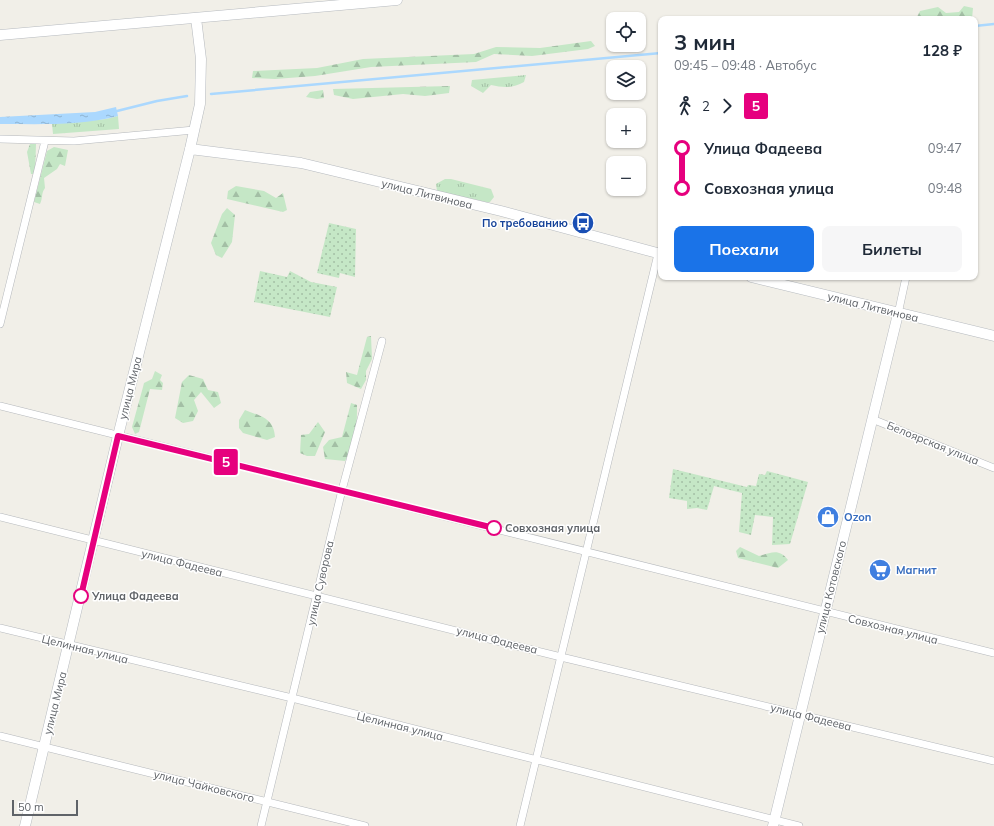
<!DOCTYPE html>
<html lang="ru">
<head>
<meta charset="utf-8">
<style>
	body { margin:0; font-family:Mulish,sans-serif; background:#f6f6f7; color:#1f2937; height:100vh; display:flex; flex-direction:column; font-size:15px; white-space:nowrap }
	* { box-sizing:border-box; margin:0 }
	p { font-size:13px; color:#747a83 }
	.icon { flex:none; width:22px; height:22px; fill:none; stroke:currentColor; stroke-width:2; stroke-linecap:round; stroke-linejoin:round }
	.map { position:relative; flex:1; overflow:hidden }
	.details { position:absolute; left:658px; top:16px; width:320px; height:264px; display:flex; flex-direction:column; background:#fff; border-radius:8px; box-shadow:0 1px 3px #0004 }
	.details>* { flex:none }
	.badge { padding:0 8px; border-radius:3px; font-size:14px; line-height:26px }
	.controls { position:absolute; left:606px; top:12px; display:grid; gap:8px }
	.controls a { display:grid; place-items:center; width:40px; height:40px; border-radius:8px; background:#fff; box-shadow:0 1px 3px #0004; font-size:20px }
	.scale { position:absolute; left:12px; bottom:10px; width:66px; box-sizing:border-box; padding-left:4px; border:2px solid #5f6368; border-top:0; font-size:11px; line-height:14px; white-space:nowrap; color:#5f6368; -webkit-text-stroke:3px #fff; paint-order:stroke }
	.map>.badge { position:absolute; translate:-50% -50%; box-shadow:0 0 0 2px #fff }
	.legs { display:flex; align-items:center; gap:6px; height:44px; padding:0 16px; font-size:13px }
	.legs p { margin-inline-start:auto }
	.headline { display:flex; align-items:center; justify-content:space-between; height:68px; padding:0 16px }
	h1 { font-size:22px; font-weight:700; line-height:30px }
	.button { display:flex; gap:8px; margin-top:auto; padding:8px 16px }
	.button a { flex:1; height:46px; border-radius:8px; background:#1a73e8; color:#fff; font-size:16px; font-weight:700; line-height:46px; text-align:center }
	.button a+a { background:#f6f6f7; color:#1f2937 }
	ul { padding:0 16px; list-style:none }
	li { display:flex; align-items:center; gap:14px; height:40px; font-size:15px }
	li i { display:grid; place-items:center; width:6px; height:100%; margin:0 5px; background:currentColor }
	li i::after { content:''; width:10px; height:10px; margin:-5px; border:3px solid; border-radius:50%; background:#fff }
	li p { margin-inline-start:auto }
	li:first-child i { background:linear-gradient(#0000 50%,currentColor 0) }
	li:last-child i { background:linear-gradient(currentColor 50%,#0000 0) }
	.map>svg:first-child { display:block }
</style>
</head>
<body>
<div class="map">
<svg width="994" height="826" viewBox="0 0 994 826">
	<defs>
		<pattern id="grass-tufts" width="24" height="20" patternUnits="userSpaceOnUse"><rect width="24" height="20" fill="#c5e7c6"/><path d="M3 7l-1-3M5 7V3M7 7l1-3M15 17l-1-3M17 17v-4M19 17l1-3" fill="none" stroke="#a3bfa5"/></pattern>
		<pattern id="forest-firs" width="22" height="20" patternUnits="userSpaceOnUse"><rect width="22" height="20" fill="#c5e7c6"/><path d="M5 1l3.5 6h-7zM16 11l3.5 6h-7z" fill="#a3bfa5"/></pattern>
		<pattern id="garden-dots" width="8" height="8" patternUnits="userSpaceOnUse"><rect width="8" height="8" fill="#c5e7c6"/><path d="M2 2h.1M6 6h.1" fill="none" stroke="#a3bfa5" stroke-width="1.8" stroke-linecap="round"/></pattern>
		<pattern id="water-ripples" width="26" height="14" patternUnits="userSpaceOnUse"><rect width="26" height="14" fill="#abd8fe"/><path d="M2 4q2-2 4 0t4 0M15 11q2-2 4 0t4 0" fill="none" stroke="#8eb3d1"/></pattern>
	</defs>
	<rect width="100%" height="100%" fill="#f1efe8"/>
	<path fill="url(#grass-tufts)" d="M 526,75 L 524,82 C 513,88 504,88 491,85 L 483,93 L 471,86 L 472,80 Z
		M 118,116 L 119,129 L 53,134 L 52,124 L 106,119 Z
		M 445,179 L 451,179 L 491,189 L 494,197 L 490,202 L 486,202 L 437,191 L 436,184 Z"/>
	<path fill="url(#forest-firs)" d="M 964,6 L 973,8 L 972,19 L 916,19 L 920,11 L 938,7 L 946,13 L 959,12 Z
		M 591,41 L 595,46 L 588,49 L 532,56 L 494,54 L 476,62 L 371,67 L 315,76 L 275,79 L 252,78 L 253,71 L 317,68 L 363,59 L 474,54 L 496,47 L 540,48 Z
		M 450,86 L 449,93 L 425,96 L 403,94 L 353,99 L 334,95 L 333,89 Z
		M 323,90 L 324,98 L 317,99 L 306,97 L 310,92 Z
		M 30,144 L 36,144 L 35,174 L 31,174 L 27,152 Z
		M 54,147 L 68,150 L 65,166 L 60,164 L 57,169 L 44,178 L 45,188 C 41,193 43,198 40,204 L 34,202 L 47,151 Z
		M 236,186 L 264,191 L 276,198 L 283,193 L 287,210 L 283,212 L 227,199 L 228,191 Z
		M 227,208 L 235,215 L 232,242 L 222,258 L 216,255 L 211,243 L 222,214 Z
		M 371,336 L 372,359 L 366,371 L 366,380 L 361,389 L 347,383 L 346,372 L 357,375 L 367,337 Z
		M 155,371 L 162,375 L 160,380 L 163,383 L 162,390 L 150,389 L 139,432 L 135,434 L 132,427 L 143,387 L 144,383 L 152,379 Z
		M 189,375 L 203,379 L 208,390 L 218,392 L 221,403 L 214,408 L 201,392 L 194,400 L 198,411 L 193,421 L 183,423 L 175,418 L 182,382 Z
		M 351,403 L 357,405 C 357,427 357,442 345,461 L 325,459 L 323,447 L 329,440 L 342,437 Z
		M 245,410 C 260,416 274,418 275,437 L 267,440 L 243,433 L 239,428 L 239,420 Z
		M 318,422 L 325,432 L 315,456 L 307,456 L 300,453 L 301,435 L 309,434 Z
		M 740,547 L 759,556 C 771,553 779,548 788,560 L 778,568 L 738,558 L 736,551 Z"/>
	<path fill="url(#garden-dots)" d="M 329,223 L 356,229 L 355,277 L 340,273 L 339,278 L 317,273 Z
		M 260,271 L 287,277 L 290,271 L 311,282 L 337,287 L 330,317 L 254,302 Z
		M 673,469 L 747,487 L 748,485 L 756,486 L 759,474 L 765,475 L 767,471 L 808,482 L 790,544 L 772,545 L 773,517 L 755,515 L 751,535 L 739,532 L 742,493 L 714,486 L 707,510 L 697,508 L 687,509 L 687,501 L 669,498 Z"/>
	<path fill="url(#water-ripples)" d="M 116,107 L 118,116 C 80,126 40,124 0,124 L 0,117 L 95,112 Z"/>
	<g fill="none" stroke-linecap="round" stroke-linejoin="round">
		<path stroke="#abd8fe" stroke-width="2.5" d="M 975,26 L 994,24
			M 211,94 L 661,53
			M 117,111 L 157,101 L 187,96"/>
		<g stroke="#b5b8bc" stroke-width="8">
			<path id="street" d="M 0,139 L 74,141 L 194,130
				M 898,314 L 906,277
				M 0,324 L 45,141
				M 0,406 L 994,653
				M 872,419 L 994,468
				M 0,517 L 561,657 L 994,761
				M 0,628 L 292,698 L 799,826
				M 0,736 L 365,826
				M 261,826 L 342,490 L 382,341
				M 520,826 L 658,254"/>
		</g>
		<g stroke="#b6babf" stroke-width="11">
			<path id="secondary" d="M 0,35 L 397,0
				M 190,149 L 301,163 L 501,211 L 661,254
				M 751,277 L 994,336
				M 25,826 L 118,436 L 190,149 L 200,104 L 201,59 L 196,18
				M 773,826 L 898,314"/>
		</g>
		<use href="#street" stroke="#fff" stroke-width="7"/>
		<use href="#secondary" stroke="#fff" stroke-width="10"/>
	</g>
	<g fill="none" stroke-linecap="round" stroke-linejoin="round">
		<g stroke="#fff" stroke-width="9">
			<path id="line-1" d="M 81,596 L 118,436 L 494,528"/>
		</g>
		<use href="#line-1" stroke="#e6007e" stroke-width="6"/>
	</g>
	<defs>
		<g id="bus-disc" transform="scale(1.15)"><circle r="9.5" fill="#1a4fb4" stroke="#fff"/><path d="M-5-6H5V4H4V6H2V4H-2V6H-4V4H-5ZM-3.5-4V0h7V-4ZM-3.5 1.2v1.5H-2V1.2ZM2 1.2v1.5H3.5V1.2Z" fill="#fff"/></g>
		<g id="shop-disc" transform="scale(1.15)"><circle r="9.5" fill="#3f7fe0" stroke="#fff"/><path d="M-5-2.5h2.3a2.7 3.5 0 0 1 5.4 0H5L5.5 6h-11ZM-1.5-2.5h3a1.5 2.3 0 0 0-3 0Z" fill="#fff"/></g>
		<g id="supermarket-disc" transform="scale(1.15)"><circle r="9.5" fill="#3f7fe0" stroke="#fff"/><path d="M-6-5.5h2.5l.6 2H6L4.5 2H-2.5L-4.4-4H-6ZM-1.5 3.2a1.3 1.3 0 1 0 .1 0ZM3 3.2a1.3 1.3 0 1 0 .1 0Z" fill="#fff"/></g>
	</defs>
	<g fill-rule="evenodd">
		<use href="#bus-disc" x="583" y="223"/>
		<use href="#shop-disc" x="828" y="517"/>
		<use href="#supermarket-disc" x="880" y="570"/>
	</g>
	<g fill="#fff" stroke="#e6007e" stroke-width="2">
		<circle cx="494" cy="528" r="7"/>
		<circle cx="81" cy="596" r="7"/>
	</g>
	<g text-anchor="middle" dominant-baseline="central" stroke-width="3" stroke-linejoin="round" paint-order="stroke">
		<g font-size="11" fill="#5f6368" stroke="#fff">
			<text transform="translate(427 194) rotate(14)">улица Литвинова</text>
			<text transform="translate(873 307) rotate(14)">улица Литвинова</text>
			<text transform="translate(130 388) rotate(-76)">улица Мира</text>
			<text transform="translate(933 443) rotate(22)">Белоярская улица</text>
			<text transform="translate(182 563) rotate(14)">улица Фадеева</text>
			<text transform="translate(320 583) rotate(-77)">улица Суворова</text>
			<text transform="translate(831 587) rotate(-76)">улица Котовского</text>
			<text transform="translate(893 629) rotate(14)">Совхозная улица</text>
			<text transform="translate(497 640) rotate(14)">улица Фадеева</text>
			<text transform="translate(85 649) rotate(14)">Целинная улица</text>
			<text transform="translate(55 703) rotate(-76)">улица Мира</text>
			<text transform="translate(811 717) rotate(14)">улица Фадеева</text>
			<text transform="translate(400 726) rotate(14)">Целинная улица</text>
			<text transform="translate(204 786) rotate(14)">улица Чайковского</text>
		</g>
		<g font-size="11" font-weight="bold" fill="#164399" stroke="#fff" text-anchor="end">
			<text x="568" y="223">По требованию</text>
		</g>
		<g font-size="11" font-weight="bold" fill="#366cbe" stroke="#fff" text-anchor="start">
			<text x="844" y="517">Ozon</text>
			<text x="896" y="570">Магнит</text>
		</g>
		<g font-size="11" font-weight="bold" fill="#5f6368" stroke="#fff" text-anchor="start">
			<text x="505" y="528">Совхозная улица</text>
			<text x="92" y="596">Улица Фадеева</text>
		</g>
	</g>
</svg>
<div class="controls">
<a><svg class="icon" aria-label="locate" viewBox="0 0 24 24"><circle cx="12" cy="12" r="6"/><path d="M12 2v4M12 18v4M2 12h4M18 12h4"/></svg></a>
<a><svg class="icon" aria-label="layers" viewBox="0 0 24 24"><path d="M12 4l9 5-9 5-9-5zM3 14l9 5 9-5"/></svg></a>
<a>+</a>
<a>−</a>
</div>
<div class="scale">50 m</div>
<b class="badge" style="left:226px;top:462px;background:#e6007e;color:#fff">5</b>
<section class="details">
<div class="headline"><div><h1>3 мин</h1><p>09:45 – 09:48 · Автобус</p></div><b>128 ₽</b></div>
<div class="legs"><svg class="icon" aria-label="walk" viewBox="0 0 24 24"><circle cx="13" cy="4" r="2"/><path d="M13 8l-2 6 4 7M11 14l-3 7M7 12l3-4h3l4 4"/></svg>2<svg class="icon" aria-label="forward" viewBox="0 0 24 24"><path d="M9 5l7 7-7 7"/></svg><b class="badge" style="background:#e6007e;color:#fff">5</b></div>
<ul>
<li><i style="color:#e6007e"></i><b>Улица Фадеева</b><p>09:47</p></li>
<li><i style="color:#e6007e"></i><b>Совхозная улица</b><p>09:48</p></li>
</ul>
<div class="button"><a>Поехали</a><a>Билеты</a></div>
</section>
</div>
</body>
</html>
